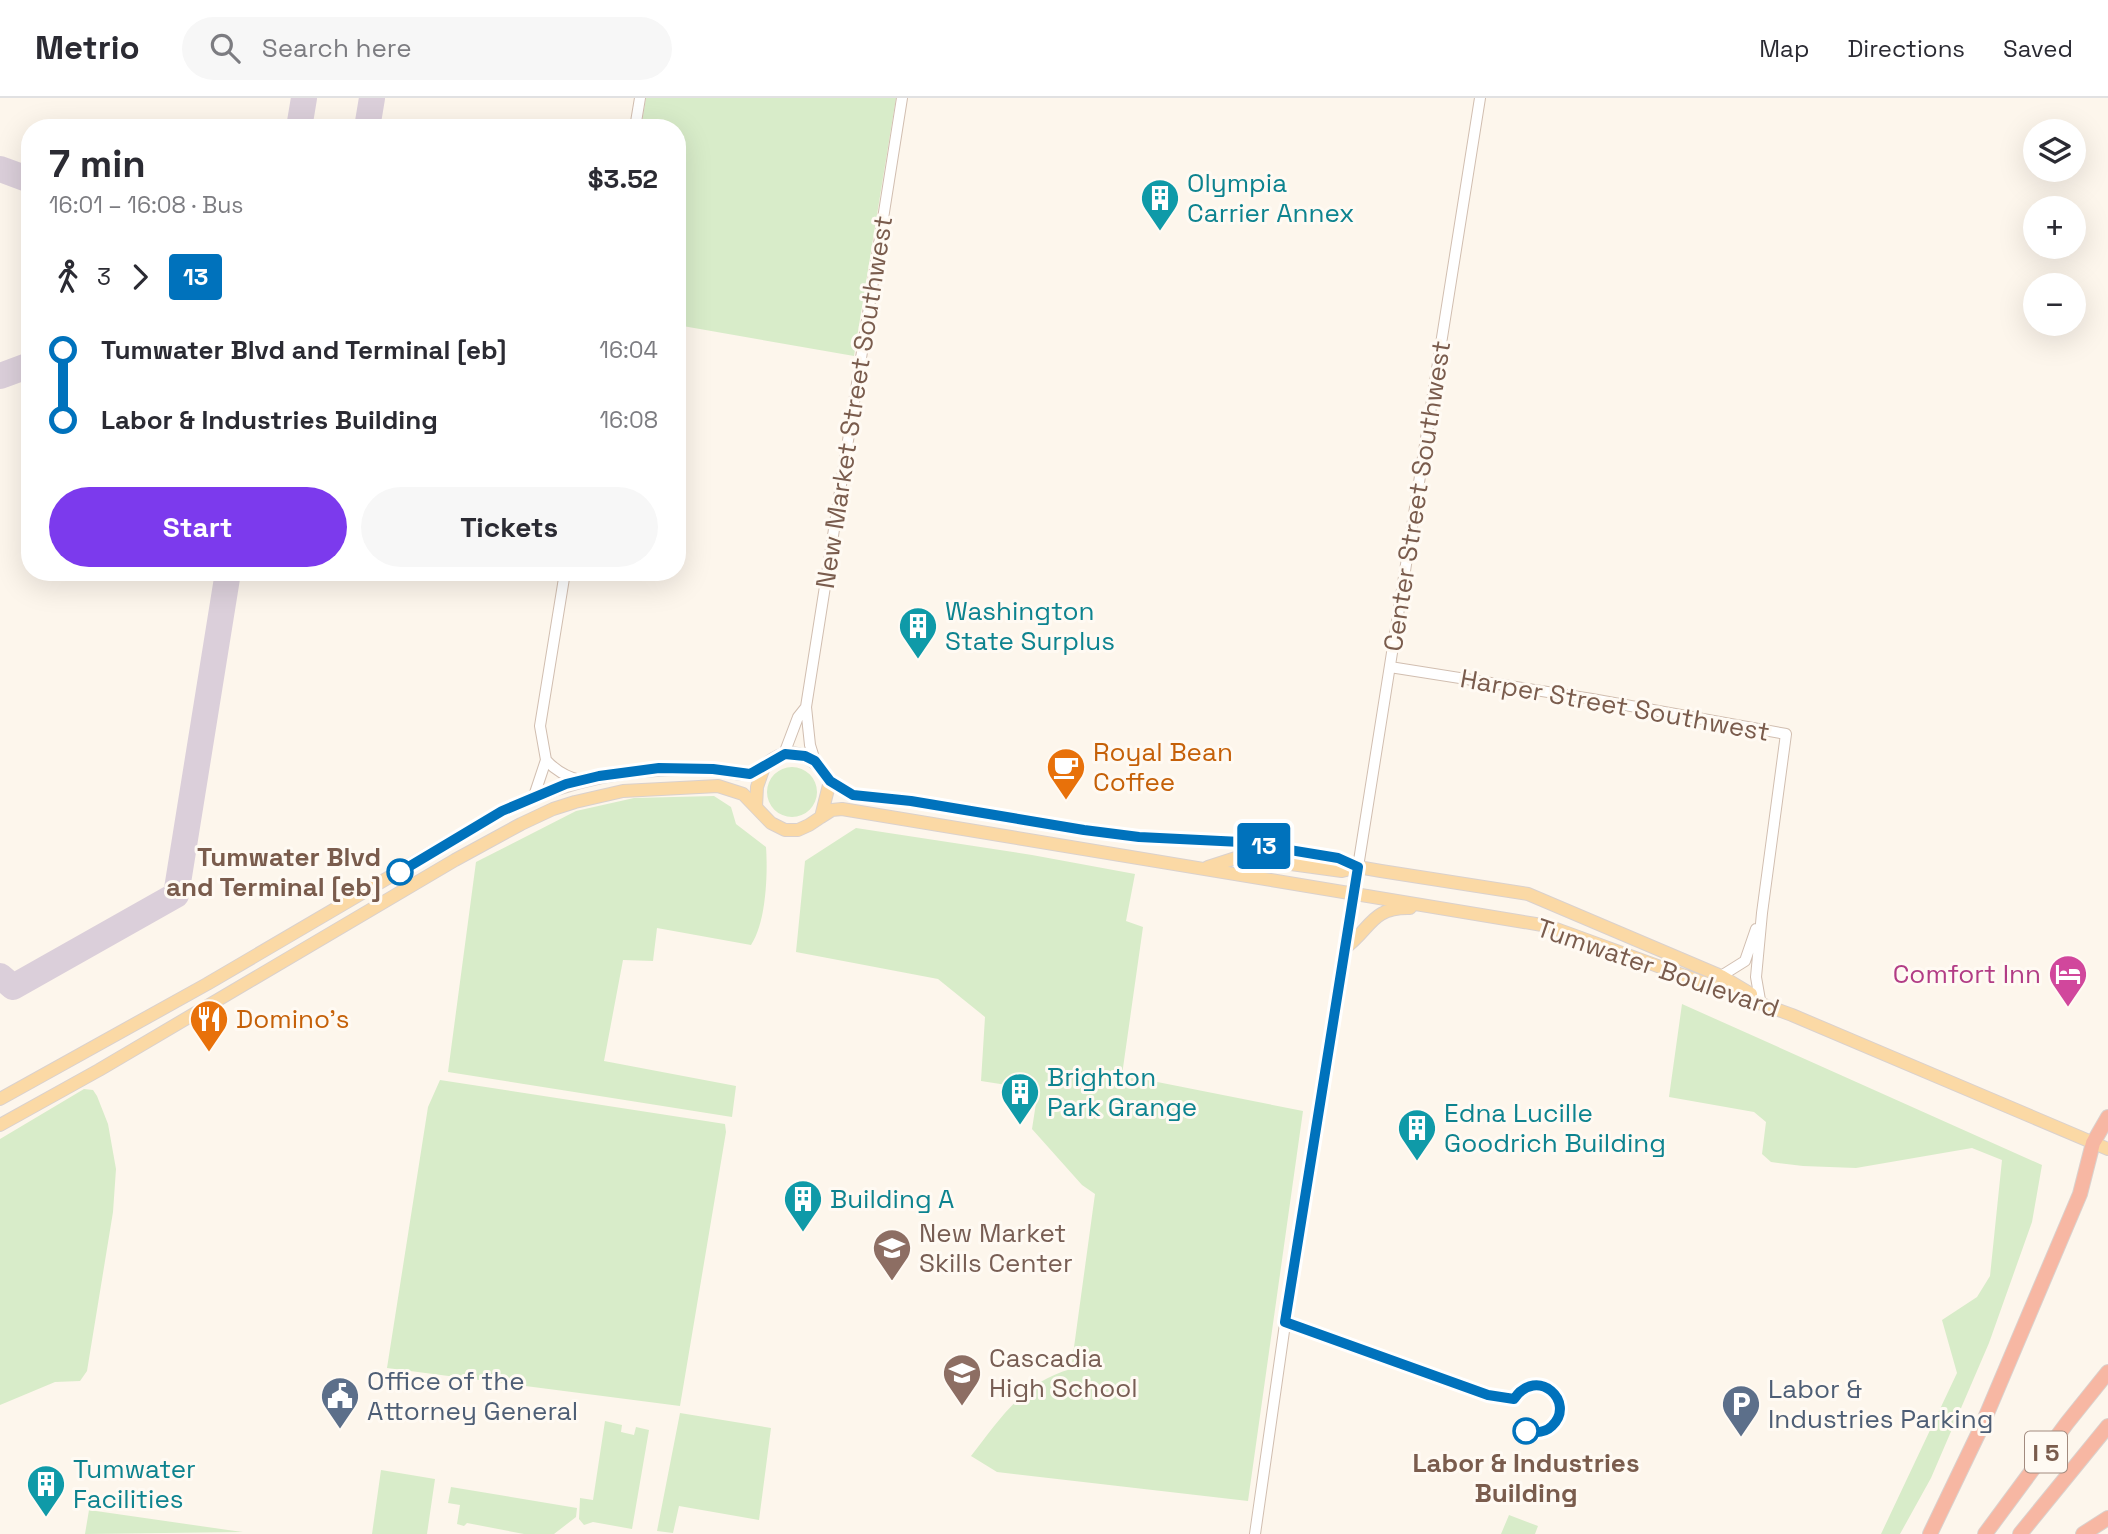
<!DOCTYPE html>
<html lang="en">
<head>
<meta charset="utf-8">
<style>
	body { margin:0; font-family:"Space Grotesk",sans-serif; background:#f7f7f7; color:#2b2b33; height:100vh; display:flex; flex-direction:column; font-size:26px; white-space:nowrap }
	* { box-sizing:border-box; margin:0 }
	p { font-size:23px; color:#7c7c81 }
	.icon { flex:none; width:38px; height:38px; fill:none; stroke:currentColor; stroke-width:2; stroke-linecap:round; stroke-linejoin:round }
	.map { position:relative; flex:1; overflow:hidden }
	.side { position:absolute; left:21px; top:21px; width:665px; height:462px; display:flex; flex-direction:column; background:#fff; border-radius:28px; box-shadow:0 7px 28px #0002 }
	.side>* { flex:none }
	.badge { padding:0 14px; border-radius:5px; font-size:24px; line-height:46px }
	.fabs { position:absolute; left:2023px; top:21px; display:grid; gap:14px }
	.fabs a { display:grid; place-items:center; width:63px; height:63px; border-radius:50%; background:#fff; box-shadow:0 7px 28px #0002; font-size:35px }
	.map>.badge { position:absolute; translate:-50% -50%; box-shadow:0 0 0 4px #fff }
	.legs { display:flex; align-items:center; gap:10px; height:77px; padding:0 28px; font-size:23px }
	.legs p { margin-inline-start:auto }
	.headline { display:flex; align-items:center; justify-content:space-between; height:119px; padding:0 28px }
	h1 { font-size:38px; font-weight:600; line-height:52px }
	.cta { display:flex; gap:14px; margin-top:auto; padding:14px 28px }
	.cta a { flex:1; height:80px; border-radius:42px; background:#7c3aed; color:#fff; font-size:28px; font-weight:600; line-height:80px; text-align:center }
	.cta a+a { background:#f7f7f7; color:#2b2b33 }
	ul { padding:0 28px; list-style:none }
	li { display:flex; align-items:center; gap:24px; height:70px; font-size:26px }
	li i { display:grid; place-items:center; width:10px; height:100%; margin:0 9px; background:currentColor }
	li i::after { content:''; width:18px; height:18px; margin:-9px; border:5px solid; border-radius:50%; background:#fff }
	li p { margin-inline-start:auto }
	li:first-child i { background:linear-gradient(#0000 50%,currentColor 0) }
	li:last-child i { background:linear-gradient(currentColor 50%,#0000 0) }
	header { display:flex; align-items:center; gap:42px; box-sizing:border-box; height:98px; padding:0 35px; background:#fff; border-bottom:2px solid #e1e1e2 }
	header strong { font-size:33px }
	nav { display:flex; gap:38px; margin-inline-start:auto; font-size:24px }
	.search { width:490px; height:63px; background:#f7f7f7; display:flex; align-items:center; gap:18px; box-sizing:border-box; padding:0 24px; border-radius:38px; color:#7c7c81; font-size:26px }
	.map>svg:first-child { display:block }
</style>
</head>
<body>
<header>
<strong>Metrio</strong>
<div class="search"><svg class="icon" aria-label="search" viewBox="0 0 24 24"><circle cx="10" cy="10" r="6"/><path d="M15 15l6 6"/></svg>Search here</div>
<nav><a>Map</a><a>Directions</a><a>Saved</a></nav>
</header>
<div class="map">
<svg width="2108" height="1436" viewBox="0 0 2108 1436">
	<rect width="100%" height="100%" fill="#fdf6ec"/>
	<path fill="#d8ecc9" d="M 646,0 L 896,0 L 854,258 L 677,227 L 677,30 L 641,30 Z
		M767 694a25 25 0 1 1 50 0a25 25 0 1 1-50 0Z
		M 714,698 L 731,709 L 736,726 L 766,749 C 768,776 766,825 751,847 L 657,830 L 653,863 L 623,862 L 604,963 L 736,988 L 732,1019 L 448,974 L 476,764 L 576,713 L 634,700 Z
		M 856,730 L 1032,757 L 1135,776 L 1126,823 L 1143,829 L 1122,977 L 1303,1013 L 1248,1403 L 997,1374 L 971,1358 C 1000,1321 1023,1284 1071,1271 L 1095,1096 L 1082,1087 L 1032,1031 L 1038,992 L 981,983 L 985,919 L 938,881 L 796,854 L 805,763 Z
		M 1682,906 L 2042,1067 L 2032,1124 L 1989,1245 L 1931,1380 L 1900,1436 L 1881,1436 L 1957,1275 L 1942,1222 L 1977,1199 L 1990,1178 L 2002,1062 L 1972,1050 L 1856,1070 L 1803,1068 L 1771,1064 L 1762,1056 L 1766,1024 L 1754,1014 L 1669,999 Z
		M 440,982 L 725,1026 L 726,1034 L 680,1308 L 387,1270 L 428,1009 Z
		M 84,991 L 93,992 L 97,998 L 108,1026 L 116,1071 L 113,1114 L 87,1273 L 80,1283 L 55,1284 L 0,1307 L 0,1041 Z
		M 680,1315 L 771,1330 L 759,1422 L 679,1408 L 673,1435 L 657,1433 Z
		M 605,1323 L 622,1327 L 621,1334 L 634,1337 L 636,1329 L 649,1332 L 632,1431 L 593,1424 L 584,1427 L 579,1421 L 580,1400 L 593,1402 Z
		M 381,1372 L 435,1381 L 427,1436 L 372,1436 Z
		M 451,1389 L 577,1410 L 576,1419 L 554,1436 L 524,1436 L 467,1425 L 464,1428 L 457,1426 L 460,1407 L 448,1405 Z
		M 89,1412 L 228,1432 L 243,1434 L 85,1436 Z
		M 1509,1417 L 1538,1428 L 1535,1436 L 1501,1436 Z"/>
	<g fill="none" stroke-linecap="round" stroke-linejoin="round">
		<path stroke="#dbcfda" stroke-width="26" d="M 299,30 L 304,0
			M 367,30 L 372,0
			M 0,71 L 30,82
			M 0,278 L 30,267
			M 0,878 L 13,889 L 176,797 L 228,474"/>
		<g stroke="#d1beb0" stroke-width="12">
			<path id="minor" d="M 635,30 L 640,0
				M 1390,569 L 1592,601 L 1786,636 L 1762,815 L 1756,879 L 1760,902
				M 784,656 L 798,619 L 806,609
				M 546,662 C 556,673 566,679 580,682
				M 815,663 L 810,647 L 806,609 L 902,0
				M 534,698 L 546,662 L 540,628 L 565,474
				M 1721,878 L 1745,863 L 1756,831
				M 1255,1436 L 1294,1163 L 1358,769 L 1480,0"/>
		</g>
		<g stroke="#dad1cd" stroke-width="14">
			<path id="major" d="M 830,683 L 853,697 L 911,703 L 1085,732 L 1139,739 L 1240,744 L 1338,760 L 1358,769 L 1381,773 L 1528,796 L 1721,878 L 1751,896
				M 756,709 L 757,689 L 764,669
				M 821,719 L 832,712 L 842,711 L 1548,828 L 1792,917 L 2108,1051
				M 1208,769 L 1239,759 L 1342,773 L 1358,769
				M 1345,850 C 1371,831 1371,809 1410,810
				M 0,1001 L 207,886 L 502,713 C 571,680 632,669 708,671 C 721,671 733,676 745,676 C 758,676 764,667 773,661 C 796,646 818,663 830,683 L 821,719 L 809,727 L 798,732 L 785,732 L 771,725 L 743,696 L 718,688 L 623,693 L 575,704 L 553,711 L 521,726 L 455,762 L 99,972 L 0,1027"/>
		</g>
		<g stroke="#dad1cd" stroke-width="16">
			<path id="highway" d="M 1930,1436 L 1980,1332 L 2080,1096 L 2093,1045 L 2108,1019
				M 1985,1436 L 2067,1325 L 2108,1274
				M 2020,1436 L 2108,1328
				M 2083,1436 L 2108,1420"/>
		</g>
		<use href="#minor" stroke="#fff" stroke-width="10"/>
		<use href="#major" stroke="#fbd9a5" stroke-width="12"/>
		<use href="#highway" stroke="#f7b7a3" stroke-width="14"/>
	</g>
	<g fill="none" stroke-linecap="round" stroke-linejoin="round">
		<g stroke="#fff" stroke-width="16">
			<path id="line-1" d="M 400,774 L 502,713 L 566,686 L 599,678 L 659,670 L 713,671 L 750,676 L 785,656 L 805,658 L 815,663 L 830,683 L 853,697 L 911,703 L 1084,732 L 1139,739 L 1241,744 L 1338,760 L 1358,769 L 1285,1224 L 1488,1297 L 1514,1301 C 1537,1267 1577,1304 1552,1328 C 1545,1335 1535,1335 1526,1333"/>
		</g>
		<use href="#line-1" stroke="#0072bc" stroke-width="10"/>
	</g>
	<defs>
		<g id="building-pin" transform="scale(2.0125)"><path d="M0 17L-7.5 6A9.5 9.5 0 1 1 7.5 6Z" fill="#0f9aa8" stroke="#fffaf3"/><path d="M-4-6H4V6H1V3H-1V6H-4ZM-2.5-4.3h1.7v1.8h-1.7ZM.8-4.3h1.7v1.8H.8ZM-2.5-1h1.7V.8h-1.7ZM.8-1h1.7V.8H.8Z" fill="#fff"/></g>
		<g id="cafe-pin" transform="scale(2.0125)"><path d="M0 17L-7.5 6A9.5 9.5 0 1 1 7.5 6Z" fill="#e8710a" stroke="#fffaf3"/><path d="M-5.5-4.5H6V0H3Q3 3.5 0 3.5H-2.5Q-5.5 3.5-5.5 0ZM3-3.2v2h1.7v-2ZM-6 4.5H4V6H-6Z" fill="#fff"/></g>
		<g id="hotel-pin" transform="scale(2.0125)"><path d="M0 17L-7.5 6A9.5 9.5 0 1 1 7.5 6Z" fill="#d1479c" stroke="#fffaf3"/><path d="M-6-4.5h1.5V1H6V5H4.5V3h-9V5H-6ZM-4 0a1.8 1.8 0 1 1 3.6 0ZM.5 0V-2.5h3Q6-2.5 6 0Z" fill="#fff"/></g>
		<g id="restaurant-pin" transform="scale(2.0125)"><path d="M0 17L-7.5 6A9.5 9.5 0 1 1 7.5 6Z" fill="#e8710a" stroke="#fffaf3"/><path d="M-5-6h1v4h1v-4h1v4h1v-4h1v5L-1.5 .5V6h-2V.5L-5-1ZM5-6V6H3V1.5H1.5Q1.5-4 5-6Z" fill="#fff"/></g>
		<g id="school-pin" transform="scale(2.0125)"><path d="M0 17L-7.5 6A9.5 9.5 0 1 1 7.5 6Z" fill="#8d6e63" stroke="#fffaf3"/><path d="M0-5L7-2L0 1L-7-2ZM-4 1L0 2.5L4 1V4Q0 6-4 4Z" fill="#fff"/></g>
		<g id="civic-pin" transform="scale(2.0125)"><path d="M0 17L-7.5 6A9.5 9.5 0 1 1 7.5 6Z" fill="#5c6f8a" stroke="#fffaf3"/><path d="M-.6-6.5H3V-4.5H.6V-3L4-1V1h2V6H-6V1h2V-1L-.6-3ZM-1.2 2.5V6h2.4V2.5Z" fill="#fff"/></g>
		<g id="parking-pin" transform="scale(2.0125)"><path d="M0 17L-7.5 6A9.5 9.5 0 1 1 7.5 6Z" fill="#5c6f8a" stroke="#fffaf3"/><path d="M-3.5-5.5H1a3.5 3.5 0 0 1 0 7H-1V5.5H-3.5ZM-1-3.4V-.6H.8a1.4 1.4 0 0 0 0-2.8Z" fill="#fff"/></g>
	</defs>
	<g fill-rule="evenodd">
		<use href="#building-pin" x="1160" y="100"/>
		<use href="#building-pin" x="918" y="528"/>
		<use href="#cafe-pin" x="1066" y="669"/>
		<use href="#hotel-pin" x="2068" y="876"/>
		<use href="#restaurant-pin" x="209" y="921"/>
		<use href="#building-pin" x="1020" y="994"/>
		<use href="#building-pin" x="1417" y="1030"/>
		<use href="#building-pin" x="803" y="1101"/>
		<use href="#school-pin" x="892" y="1150"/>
		<use href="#school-pin" x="962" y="1275"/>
		<use href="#civic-pin" x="340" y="1298"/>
		<use href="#parking-pin" x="1741" y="1306"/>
		<use href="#building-pin" x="46" y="1386"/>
	</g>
	<g fill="#fff" stroke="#0072bc" stroke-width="3.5">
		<circle cx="400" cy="774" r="12"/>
		<circle cx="1526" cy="1333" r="12"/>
	</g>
	<g text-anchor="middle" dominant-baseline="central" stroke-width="6" stroke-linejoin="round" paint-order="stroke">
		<rect fill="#fffaf3" stroke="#a28b7f" stroke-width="2" x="2025" y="1333.5" width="42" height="41" rx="5"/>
		<g font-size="24" font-weight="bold" fill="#7a5c4d">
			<text x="2046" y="1354">I 5</text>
		</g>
		<g font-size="26" fill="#0d838f" stroke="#fffaf3" text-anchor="start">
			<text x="1187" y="85">Olympia<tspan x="1187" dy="30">Carrier Annex</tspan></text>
			<text x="945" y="513">Washington<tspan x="945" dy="30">State Surplus</tspan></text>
			<text x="1047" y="979">Brighton<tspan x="1047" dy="30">Park Grange</tspan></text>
			<text x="1444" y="1015">Edna Lucille<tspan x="1444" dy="30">Goodrich Building</tspan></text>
			<text x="830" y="1101">Building A</text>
			<text x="73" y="1371">Tumwater<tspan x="73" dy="30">Facilities</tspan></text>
		</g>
		<g font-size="26" fill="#7a5c4d" stroke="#fffaf3">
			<text transform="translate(854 304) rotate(-81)">New Market Street Southwest</text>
			<text transform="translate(1417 398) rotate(-81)">Center Street Southwest</text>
			<text transform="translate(1615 607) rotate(10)">Harper Street Southwest</text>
			<text transform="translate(1658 870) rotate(19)">Tumwater Boulevard</text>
		</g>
		<g font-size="26" fill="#c56008" stroke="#fffaf3" text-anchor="start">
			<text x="1093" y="654">Royal Bean<tspan x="1093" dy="30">Coffee</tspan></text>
			<text x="236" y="921">Domino's</text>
		</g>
		<g font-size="26" font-weight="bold" fill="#7a5c4d" stroke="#fffaf3" text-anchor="end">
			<text x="381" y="759">Tumwater Blvd<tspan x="381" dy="30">and Terminal [eb]</tspan></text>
			<text x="1526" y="1365" text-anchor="middle">Labor &amp; Industries<tspan x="1526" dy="30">Building</tspan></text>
		</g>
		<g font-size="26" fill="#b23c85" stroke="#fffaf3" text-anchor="end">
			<text x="2041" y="876">Comfort Inn</text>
		</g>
		<g font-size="26" fill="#785e54" stroke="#fffaf3" text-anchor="start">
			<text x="919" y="1135">New Market<tspan x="919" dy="30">Skills Center</tspan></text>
			<text x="989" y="1260">Cascadia<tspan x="989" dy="30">High School</tspan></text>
		</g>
		<g font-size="26" fill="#4e5e75" stroke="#fffaf3" text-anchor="start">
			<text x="367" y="1283">Office of the<tspan x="367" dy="30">Attorney General</tspan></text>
			<text x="1768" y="1291">Labor &amp;<tspan x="1768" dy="30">Industries Parking</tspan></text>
		</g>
	</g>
</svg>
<div class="fabs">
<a><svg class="icon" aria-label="layers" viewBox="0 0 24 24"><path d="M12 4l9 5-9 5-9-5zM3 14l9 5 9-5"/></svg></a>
<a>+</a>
<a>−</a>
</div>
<b class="badge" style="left:1264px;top:748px;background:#0072bc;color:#fff">13</b>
<section class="side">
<div class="headline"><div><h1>7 min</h1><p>16:01 – 16:08 · Bus</p></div><b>$3.52</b></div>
<div class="legs"><svg class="icon" aria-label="walk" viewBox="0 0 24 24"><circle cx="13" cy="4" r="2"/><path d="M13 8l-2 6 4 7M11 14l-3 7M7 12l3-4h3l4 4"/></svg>3<svg class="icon" aria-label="forward" viewBox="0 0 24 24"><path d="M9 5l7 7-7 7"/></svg><b class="badge" style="background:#0072bc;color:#fff">13</b></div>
<ul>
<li><i style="color:#0072bc"></i><b>Tumwater Blvd and Terminal [eb]</b><p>16:04</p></li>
<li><i style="color:#0072bc"></i><b>Labor &amp; Industries Building</b><p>16:08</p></li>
</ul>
<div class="cta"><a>Start</a><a>Tickets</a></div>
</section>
</div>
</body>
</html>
